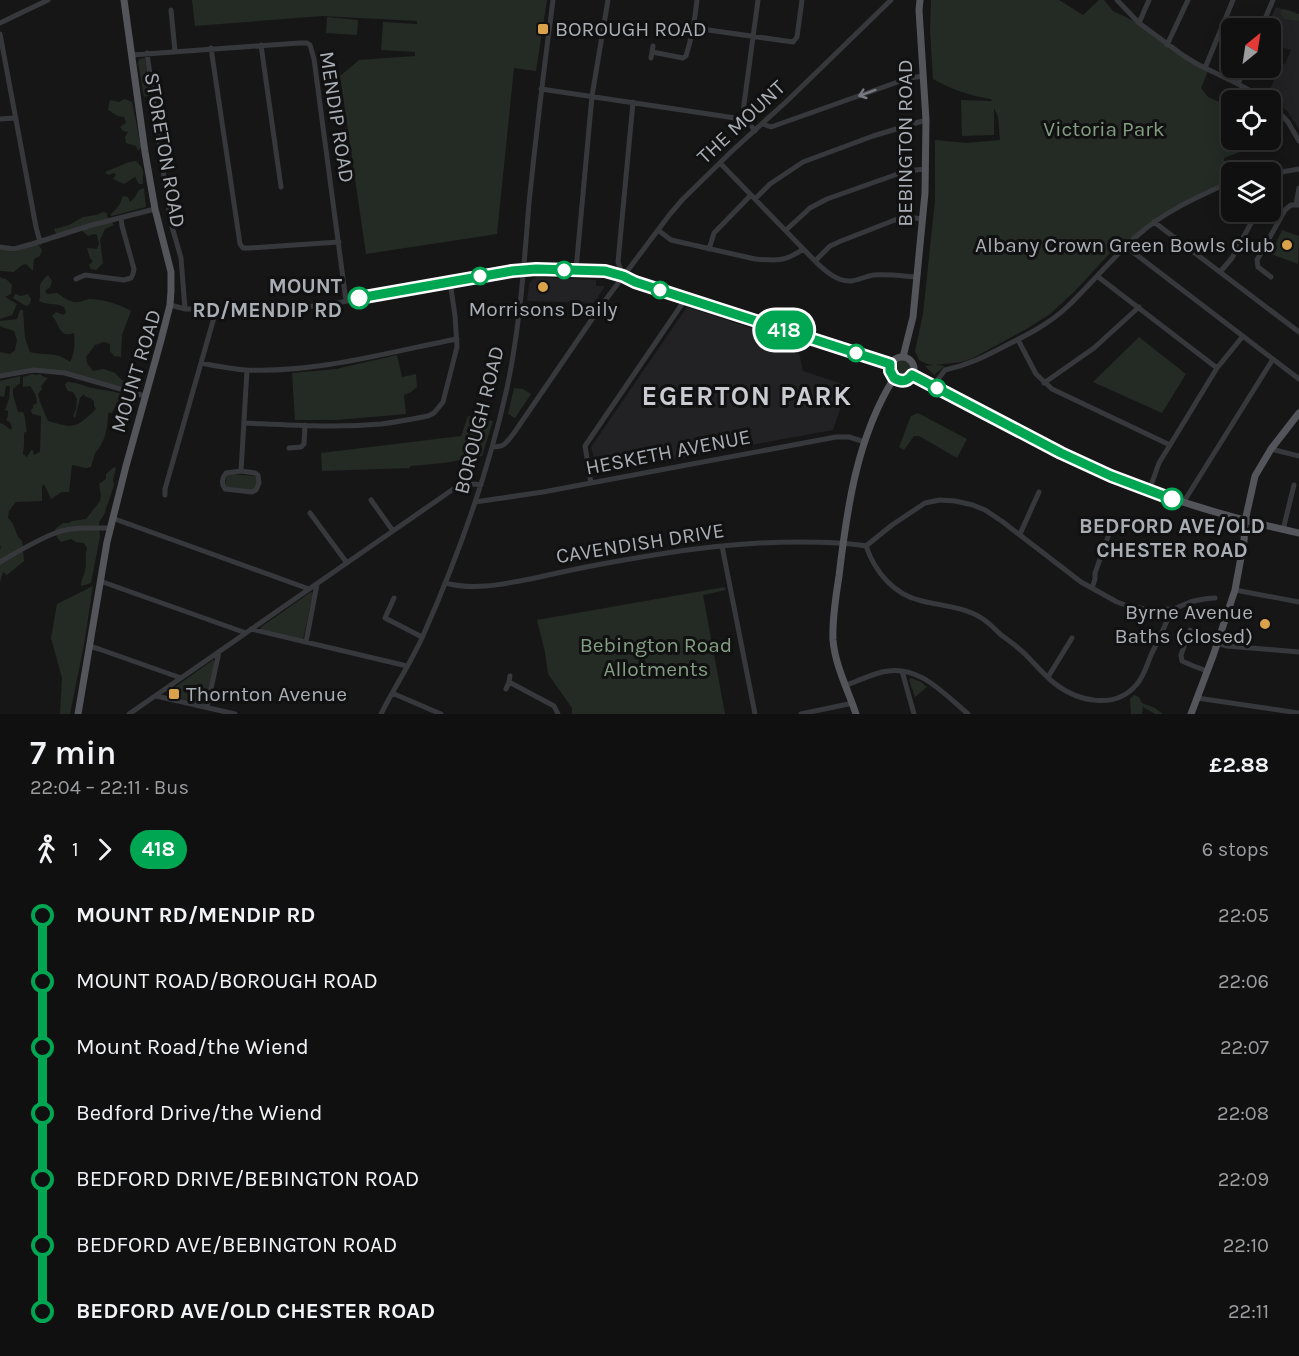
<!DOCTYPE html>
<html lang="en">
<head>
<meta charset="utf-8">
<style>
	body { margin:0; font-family:Karla,sans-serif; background:#1e1e1f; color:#f1f3f6; height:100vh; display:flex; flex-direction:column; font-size:22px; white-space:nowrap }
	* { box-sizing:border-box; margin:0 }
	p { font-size:20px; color:#9c9d9f }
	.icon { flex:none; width:33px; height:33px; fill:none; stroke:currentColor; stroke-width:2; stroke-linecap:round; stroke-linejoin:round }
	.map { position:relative; height:714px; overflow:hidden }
	.panel { display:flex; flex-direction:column; background:#101011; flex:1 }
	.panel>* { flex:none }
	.badge { padding:0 12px; border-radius:20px; font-size:21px; line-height:39px }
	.needle { width:39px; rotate:30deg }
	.buttons { position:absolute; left:1221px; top:18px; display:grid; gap:12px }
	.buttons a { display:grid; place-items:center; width:60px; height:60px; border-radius:9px; background:#101011; box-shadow:0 3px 15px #0003,0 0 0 2px #303031; font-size:30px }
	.map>.badge { position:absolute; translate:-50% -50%; box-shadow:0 0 0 3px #fff }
	.legs { display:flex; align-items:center; gap:9px; height:66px; padding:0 30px; font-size:20px }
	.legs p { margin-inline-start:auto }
	.overview { display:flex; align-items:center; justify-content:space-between; height:102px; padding:0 30px }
	h1 { font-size:33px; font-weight:600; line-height:45px }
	ul { padding:0 30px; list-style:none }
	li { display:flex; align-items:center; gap:21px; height:66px; font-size:22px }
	li i { display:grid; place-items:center; width:9px; height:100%; margin:0 8px; background:currentColor }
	li i::after { content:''; width:15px; height:15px; margin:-8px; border:4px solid; border-radius:50%; background:#101011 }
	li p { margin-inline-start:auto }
	li:first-child i { background:linear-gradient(#0000 50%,currentColor 0) }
	li:last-child i { background:linear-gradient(currentColor 50%,#0000 0) }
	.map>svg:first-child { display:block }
</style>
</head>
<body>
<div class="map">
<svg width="1299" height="714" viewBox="0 0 1299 714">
	<rect width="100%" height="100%" fill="#161617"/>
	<path fill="#222224" d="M 1276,7 L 1299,16 L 1299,129 L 1288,112 L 1268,95 L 1281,63 L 1285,64 L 1291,50 L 1281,47 L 1271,39 L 1270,28 L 1266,28 Z
		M 537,277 L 596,280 L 596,286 L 604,286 L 604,288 L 594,303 L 527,301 L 529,284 L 533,279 Z
		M 687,307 L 797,343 L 803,371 L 848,386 L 833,430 L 598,473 L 591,447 Z"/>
	<path fill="#242b25" d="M 192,0 L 547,0 L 536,71 L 514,68 L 497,234 L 366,254 L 340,76 L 359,60 L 415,56 L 415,52 L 381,50 L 383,22 L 417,24 L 417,21 L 322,16 L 195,26 Z
		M 931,0 L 1059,0 L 1083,15 L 1099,0 L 1104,0 L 1113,11 L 1138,23 L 1208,71 L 1201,88 L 1208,97 L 1231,107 L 1232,140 L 1266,140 L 1267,142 L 1224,158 L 1228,183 L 1180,205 L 1125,245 L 1109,254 L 1075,291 L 1050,314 L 1028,328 L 973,358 L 961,362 L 935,365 L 945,366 L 934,375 L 925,366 L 934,365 L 927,364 L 919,360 L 915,351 L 923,314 L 935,200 L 935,140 L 967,143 L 1000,140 L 998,117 L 994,108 L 994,135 L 962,136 L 961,100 L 992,101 L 991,99 C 970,96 951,89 933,79 L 930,29 Z
		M 1284,9 L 1299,14 L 1299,21 L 1284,19 L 1281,13 L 1281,10 Z
		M 327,17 L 358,20 L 357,35 L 326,33 Z
		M 145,58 L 150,95 L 144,97 L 138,63 L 139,59 Z
		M 125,99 L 132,102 L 141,147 L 138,151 L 136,146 L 126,143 L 125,137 L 128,132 L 123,131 L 120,127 L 126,123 L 124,117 L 118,116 L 108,110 L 110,100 L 119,102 Z
		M 136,161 C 147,172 142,171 143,184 L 139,184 L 135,177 L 124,184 L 113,179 L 116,175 L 114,173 L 108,175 L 105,172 L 129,162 Z
		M 144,188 L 146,207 L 112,216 L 110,215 C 117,209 120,205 123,196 L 128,197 L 130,202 L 135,197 L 139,190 Z
		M 103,212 L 107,213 L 107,216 L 114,225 L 105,229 L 100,240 L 103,263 L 96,270 L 91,269 L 89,265 L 93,261 L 90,258 L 87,248 L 97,249 L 99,244 L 97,235 L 94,234 L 88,236 L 79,228 L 56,234 L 54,229 L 69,225 L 83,217 L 97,215 Z
		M 1282,230 L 1299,236 L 1298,264 L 1271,254 Z
		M 38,244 L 42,250 L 40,256 L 34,259 L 33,271 L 26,264 L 22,265 L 14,272 L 0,271 L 0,248 L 14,252 Z
		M 48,275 L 52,281 L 50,287 L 45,291 L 47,294 L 57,293 C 65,298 70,303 79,302 C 83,301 85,300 89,299 C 103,299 119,304 131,311 L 122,335 L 121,357 L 114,356 L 110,351 L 110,344 L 104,342 L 95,345 L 86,357 L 87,363 L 93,371 L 104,369 L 115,373 L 122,380 L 137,384 L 137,389 L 134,390 L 65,371 L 0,374 L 0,352 L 10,354 L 15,350 L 17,340 L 14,331 L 2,327 L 0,326 L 0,321 L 17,319 L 20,310 L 23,310 L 25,338 L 30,352 C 45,356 56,351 70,362 C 75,352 75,344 74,333 C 58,339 60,323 52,316 L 56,312 L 64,315 L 66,312 L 64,307 C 56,302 47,306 39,301 C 43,287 34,288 48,275 Z
		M 0,276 L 1,278 L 6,279 L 12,285 L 11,294 L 5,297 L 17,304 L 12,315 L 0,319 Z
		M 15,294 L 21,296 L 28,294 L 31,299 L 30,304 L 26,306 L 13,298 Z
		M 1139,337 L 1186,374 L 1162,413 L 1093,382 Z
		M 397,355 L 402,377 L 416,374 L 417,387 L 411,392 L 404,395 L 406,414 L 336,420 L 295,420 L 292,373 L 336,369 Z
		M893 368a9 9 0 1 1 18 0a9 9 0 1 1-18 0Z
		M 32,374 L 37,375 L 40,374 L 42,376 L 48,378 L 41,386 L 42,389 L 38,394 L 40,402 L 48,421 C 75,429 76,428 96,409 L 94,406 L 94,401 L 90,398 L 86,397 L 84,394 L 80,398 L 75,418 L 73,416 L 76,409 L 77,399 L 73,392 L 68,391 L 65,385 L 67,382 C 76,382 84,386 92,388 C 106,391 124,391 135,402 L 130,421 L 122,419 L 125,408 L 121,406 L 116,405 L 112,413 L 108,413 C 108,427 105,443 95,453 L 91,467 L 86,468 L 72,465 L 69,492 L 62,492 L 51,499 L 44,484 L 42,487 L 42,501 L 16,502 L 9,511 L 8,518 C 16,524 14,534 22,541 L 24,561 L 7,575 L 3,572 L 0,582 L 0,550 L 1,547 L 0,545 L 0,423 L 3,424 L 11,430 L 12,428 L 10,422 L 6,420 L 8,416 L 8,411 L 5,410 L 9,399 L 10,386 L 6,386 L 4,397 L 0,396 L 0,381 L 20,376 L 20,383 L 13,389 L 13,395 L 18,412 L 23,412 C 26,418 25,425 27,431 L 24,433 L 24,445 L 23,454 L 27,457 L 32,449 L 34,455 L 40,452 L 41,416 L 32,414 L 31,410 L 33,408 L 33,405 L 37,403 C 37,397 34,391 30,386 L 23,387 L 23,377 Z
		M 514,388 L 523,389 L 531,394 L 515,418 L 508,414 Z
		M 918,413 L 967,439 L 957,458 L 919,436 L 914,436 L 904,450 L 899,447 L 911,416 Z
		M 468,416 L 493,421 L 482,456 L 444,463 L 410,466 L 410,468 L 322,471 L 321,453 L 461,436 Z
		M 114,467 L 116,468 L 113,480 L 114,485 L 104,515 L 99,522 L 100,537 L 91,583 L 81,586 C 81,579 86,572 86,564 C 86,558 85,554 87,548 L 84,543 L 76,542 L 71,539 L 61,542 L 57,537 L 55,529 L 63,523 L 69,523 L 72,521 L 86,519 L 100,501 L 101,496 L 99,484 L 106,479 L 106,474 Z
		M 231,474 L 255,476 L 257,478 L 257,485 L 254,490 L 225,487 L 225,484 L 227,475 Z
		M 93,586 L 84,645 L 70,714 L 60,714 L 62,678 L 51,638 L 57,604 Z
		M 725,587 L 726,590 L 703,595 L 725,714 L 572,714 L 572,708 L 548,674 L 545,652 L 537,620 Z
		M 311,592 L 313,593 L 303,640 L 261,629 L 261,627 Z
		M 213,660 L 215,661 L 205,705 L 168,695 L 168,692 Z
		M 911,678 L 921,682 L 927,687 L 915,697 L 909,680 Z
		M 1134,695 L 1139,697 L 1142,703 L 1155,708 L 1163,714 L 1155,714 L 1143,707 L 1142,714 L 1131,714 L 1130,699 Z"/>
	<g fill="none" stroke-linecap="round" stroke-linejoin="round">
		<path stroke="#37383c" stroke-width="5" d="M 1117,0 L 1139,23 L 1184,56 L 1197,64 L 1238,84 L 1267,100
			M 171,10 L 175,51
			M 0,23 L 48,0
			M 1139,23 L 1149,0
			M 694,28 L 793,42 L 797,37 L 802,0
			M 1261,28 L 1273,0
			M 0,34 L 36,227 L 40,242
			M 261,45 L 281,187
			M 1167,45 L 1188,0
			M 211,48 L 240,244 L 243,248 L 249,248 L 339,242
			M 652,52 L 683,58 L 686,56 C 692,37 695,19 697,0
			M 147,53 L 167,199 L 171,223 L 181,258 L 185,309
			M 132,55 L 299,43 L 307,43 L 310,45 L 314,59 L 346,301
			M 651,58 L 653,46
			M 1205,68 L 1233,0
			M 1238,84 L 1245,68
			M 541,89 L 742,119 L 748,122 L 755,131
			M 1270,103 L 1288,122 L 1299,141
			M 0,119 L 16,118
			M 742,119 L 758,0
			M 763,124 L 771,127 L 909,78 L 923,76
			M 720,163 L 815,261 C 824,270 837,282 851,281 C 859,280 866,276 874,275 C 889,274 903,276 917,277
			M 1270,174 L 1299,169
			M 1270,185 L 1277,173
			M 755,199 L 770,184 L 803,162 L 873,136 L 926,120
			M 1296,204 L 1299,188
			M 1154,222 L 1299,332
			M 658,230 L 671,240 L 755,259 C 776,261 785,262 803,249
			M 786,230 L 810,208 L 827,199 L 906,171 L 926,169
			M 1125,246 L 1299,379
			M 0,247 L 14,249 L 32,244 L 92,225 L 155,209
			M 709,249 L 714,233 L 751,195
			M 815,261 L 830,246 L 841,241 L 900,218 L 906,217 L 923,219
			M 576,270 L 592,96 L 608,0
			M 1220,272 L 1232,258 L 1257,212
			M 623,276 L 618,262 L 633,102
			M 1097,276 L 1217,368
			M 1271,277 L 1258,267 L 1257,260 L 1285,210 L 1291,205 L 1299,205
			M 76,279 L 85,275 L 124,280 L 131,278 L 133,274 L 134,269 L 122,226 L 121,218
			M 170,305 L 185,309 L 281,309 L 299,308 L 342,302 L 512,271 L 536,269 L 607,272 L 623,276 L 635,282 L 890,364
			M 1018,340 L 1036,374 L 1052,389 L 1170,445
			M 201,363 C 216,366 231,369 246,370 C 318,373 388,352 457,339
			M 0,376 L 34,370 L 65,373 L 145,396
			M 1044,383 L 1094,348 L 1139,307
			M 933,386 L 945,370 C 968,365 984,357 1005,346 C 1027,335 1049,324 1067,307 C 1091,284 1113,257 1138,235 C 1164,212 1195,198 1226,184 L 1232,183
			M 245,423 C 290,425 336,428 381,424 C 397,422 413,419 428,416 L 434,413 L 443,402 L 457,347 L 455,316 L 450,281
			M 492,447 C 505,447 506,443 514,433 L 601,306 L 670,214 L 683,199 L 732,151 L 787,101 L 891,0
			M 289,448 L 301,447 L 304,444 L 305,425
			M 1271,449 L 1299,456
			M 241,471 L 247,370
			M 241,471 L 255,473 L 258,475 L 259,483 L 256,490 L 252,492 L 225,489 C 221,484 222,478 226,473 Z
			M 591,483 L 585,446 L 682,304 L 684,298
			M 1149,491 L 1159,463 L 1170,445 L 1217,368 L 1243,336
			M 165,495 L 165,489 L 215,314 L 215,309
			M 371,500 L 393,531
			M 475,502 L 543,492 L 836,437 L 849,437 L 865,442
			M 1183,503 L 1273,359
			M 310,513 L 347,563
			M 112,518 L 309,589
			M 1283,530 L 1294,485
			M 1020,534 L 1039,492
			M 722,546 L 755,714
			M 866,546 C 875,572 894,595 922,601 C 943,606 965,607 983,619 C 989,623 995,629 1000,634 C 1009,641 1018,647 1025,654 C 1035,664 1044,675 1054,683 C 1078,702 1116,710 1137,684 C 1144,676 1147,665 1151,655 C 1157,643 1163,631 1168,618
			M 0,562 C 19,551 38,539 58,532 C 74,527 93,528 110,528
			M 100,581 L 246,633
			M 445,583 C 475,591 504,584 535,578 C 557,573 580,568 602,564 C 667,552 732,542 798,542 C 821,542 843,542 866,546 L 892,525 L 925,503 L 940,500 L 955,501 L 973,505 L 985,510 L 1003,522 L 1081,582 L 1117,602 L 1131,607 L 1164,611
			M 1092,588 L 1095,579 L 1095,573 L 1109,534
			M 1235,590 L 1299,602
			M 394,598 L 385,618 L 422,637
			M 1171,610 L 1172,613 L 1171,617 L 1168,618 L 1165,616 L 1164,611 L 1166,609 C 1175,611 1181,605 1190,602 C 1198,600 1206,598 1215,598
			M 251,629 L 407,666
			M 1190,630 L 1181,655 L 1182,661 L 1191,665 L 1207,671
			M 306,642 L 317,584
			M 1217,643 L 1227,646 L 1299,652
			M 89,646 L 99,649 L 181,678
			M 902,671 L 914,714
			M 1048,677 L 1072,638
			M 509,682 L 554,706 L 558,714
			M 846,685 C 858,681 870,675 882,672 C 918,663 943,693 968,714
			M 506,689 L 509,682 L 510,676
			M 392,693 L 441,714
			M 156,696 L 235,714
			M 1197,698 L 1299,713
			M 207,707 L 219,652
			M 129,714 L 452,490 C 463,484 469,483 481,485
			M 381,714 C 394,688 410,664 422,638 C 458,557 488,474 507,388 C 520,327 524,265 529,203 C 536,135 544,68 553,0
			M 801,714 L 853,703"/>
		<path stroke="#53555a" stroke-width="7" d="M890 369a12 12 0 1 1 24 0a12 12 0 1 1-24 0Z
			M 903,357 L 913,317 L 925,193 L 926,120 L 919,10 L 920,0
			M 912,375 C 969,404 1024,437 1082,463 C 1152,495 1224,517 1299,533
			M 78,714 L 107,542 L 126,466 L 161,340 L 170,305 L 171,291 L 171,272 L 155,209 L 145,152 L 124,0
			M 856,714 C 848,690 835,665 833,640 C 832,618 836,596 839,576 C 847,508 857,437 894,378
			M 1191,714 L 1213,656 L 1235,590 L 1244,541 L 1245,521 L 1255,476 L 1271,449 L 1299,413"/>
	</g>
	<defs><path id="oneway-shaft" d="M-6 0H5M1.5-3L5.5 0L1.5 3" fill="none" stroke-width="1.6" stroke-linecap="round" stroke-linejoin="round" transform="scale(1.5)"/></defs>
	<use stroke="#76797f" href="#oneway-shaft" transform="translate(867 93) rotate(160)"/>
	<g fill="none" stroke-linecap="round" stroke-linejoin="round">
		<g stroke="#fff" stroke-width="14">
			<path id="line-1" d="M 359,298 L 512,271 L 536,269 L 605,271 L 623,276 L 635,282 L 890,364 L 890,371 L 894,378 C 901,382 907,382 912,375 L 1061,453 L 1111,476 L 1172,499"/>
		</g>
		<use href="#line-1" stroke="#00a651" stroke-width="9"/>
	</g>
	<g fill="#daa24a" stroke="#111112" stroke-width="2">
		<rect x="537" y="23" width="12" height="12" rx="3"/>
		<circle cx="1287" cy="245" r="6"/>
		<circle cx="543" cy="287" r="6"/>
		<circle cx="1265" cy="624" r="6"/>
		<rect x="168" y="688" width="12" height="12" rx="3"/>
	</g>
	<g fill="#fff" stroke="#00a651" stroke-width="3">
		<circle cx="564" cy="270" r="8"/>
		<circle cx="480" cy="276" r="8"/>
		<circle cx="660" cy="290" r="8"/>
		<circle cx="359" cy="298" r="10"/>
		<circle cx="856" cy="353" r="8"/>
		<circle cx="937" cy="388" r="8"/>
		<circle cx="1172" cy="499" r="10"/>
	</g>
	<g text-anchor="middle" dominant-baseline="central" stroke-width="6" stroke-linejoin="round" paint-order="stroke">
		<g font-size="21" fill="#a9aeb5" stroke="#111112" text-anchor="start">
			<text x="555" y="29">BOROUGH ROAD</text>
			<text x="1275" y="245" text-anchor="end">Albany Crown Green Bowls Club</text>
			<text x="543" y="309" text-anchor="middle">Morrisons Daily</text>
			<text x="1253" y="612" text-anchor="end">Byrne Avenue<tspan x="1253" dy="24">Baths (closed)</tspan></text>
			<text x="186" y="694">Thornton Avenue</text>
		</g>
		<g font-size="21" fill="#a9aeb5" stroke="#111112">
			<text transform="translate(337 117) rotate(81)">MENDIP ROAD</text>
			<text transform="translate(741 122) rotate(-43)">THE MOUNT</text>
			<text transform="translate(905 143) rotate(-90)">BEBINGTON ROAD</text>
			<text transform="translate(165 150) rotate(80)">STORETON ROAD</text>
			<text transform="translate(136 371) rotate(-73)">MOUNT ROAD</text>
			<text transform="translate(479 420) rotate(-76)">BOROUGH ROAD</text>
			<text transform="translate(668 452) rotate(-11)">HESKETH AVENUE</text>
			<text transform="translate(640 543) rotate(-9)">CAVENDISH DRIVE</text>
		</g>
		<g font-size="21" fill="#839e83" stroke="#111112">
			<text x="1104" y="129">Victoria Park</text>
			<text x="656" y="645">Bebington Road<tspan x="656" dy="24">Allotments</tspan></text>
		</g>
		<g font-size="21" font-weight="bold" fill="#a9aeb5" stroke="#111112" text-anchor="end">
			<text x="342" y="286">MOUNT<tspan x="342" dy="24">RD/MENDIP RD</tspan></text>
			<text x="1172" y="526" text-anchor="middle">BEDFORD AVE/OLD<tspan x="1172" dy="24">CHESTER ROAD</tspan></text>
		</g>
		<g font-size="27" font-weight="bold" letter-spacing="1.5" fill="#caccd2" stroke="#111112">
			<text x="747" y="396">EGERTON PARK</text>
		</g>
	</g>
</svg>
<div class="buttons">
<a><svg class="needle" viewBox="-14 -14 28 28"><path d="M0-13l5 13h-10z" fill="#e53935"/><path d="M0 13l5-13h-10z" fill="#9c9d9f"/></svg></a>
<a><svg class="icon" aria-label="locate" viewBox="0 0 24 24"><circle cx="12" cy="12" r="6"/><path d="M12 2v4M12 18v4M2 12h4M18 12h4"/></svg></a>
<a><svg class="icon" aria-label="layers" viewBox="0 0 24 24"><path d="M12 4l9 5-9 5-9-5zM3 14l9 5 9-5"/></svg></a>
</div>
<b class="badge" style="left:784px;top:330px;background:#00a651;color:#fff">418</b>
</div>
<section class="panel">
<div class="overview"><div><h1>7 min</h1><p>22:04 – 22:11 · Bus</p></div><b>£2.88</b></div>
<div class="legs"><svg class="icon" aria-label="walk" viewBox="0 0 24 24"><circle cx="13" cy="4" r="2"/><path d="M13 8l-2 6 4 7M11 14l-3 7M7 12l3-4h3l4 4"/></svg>1<svg class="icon" aria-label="forward" viewBox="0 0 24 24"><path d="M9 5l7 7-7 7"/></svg><b class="badge" style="background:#00a651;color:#fff">418</b><p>6 stops</p></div>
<ul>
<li><i style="color:#00a651"></i><b>MOUNT RD/MENDIP RD</b><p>22:05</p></li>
<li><i style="color:#00a651"></i><span>MOUNT ROAD/BOROUGH ROAD</span><p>22:06</p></li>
<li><i style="color:#00a651"></i><span>Mount Road/the Wiend</span><p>22:07</p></li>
<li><i style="color:#00a651"></i><span>Bedford Drive/the Wiend</span><p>22:08</p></li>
<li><i style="color:#00a651"></i><span>BEDFORD DRIVE/BEBINGTON ROAD</span><p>22:09</p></li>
<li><i style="color:#00a651"></i><span>BEDFORD AVE/BEBINGTON ROAD</span><p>22:10</p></li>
<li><i style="color:#00a651"></i><b>BEDFORD AVE/OLD CHESTER ROAD</b><p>22:11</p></li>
</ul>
</section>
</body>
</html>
